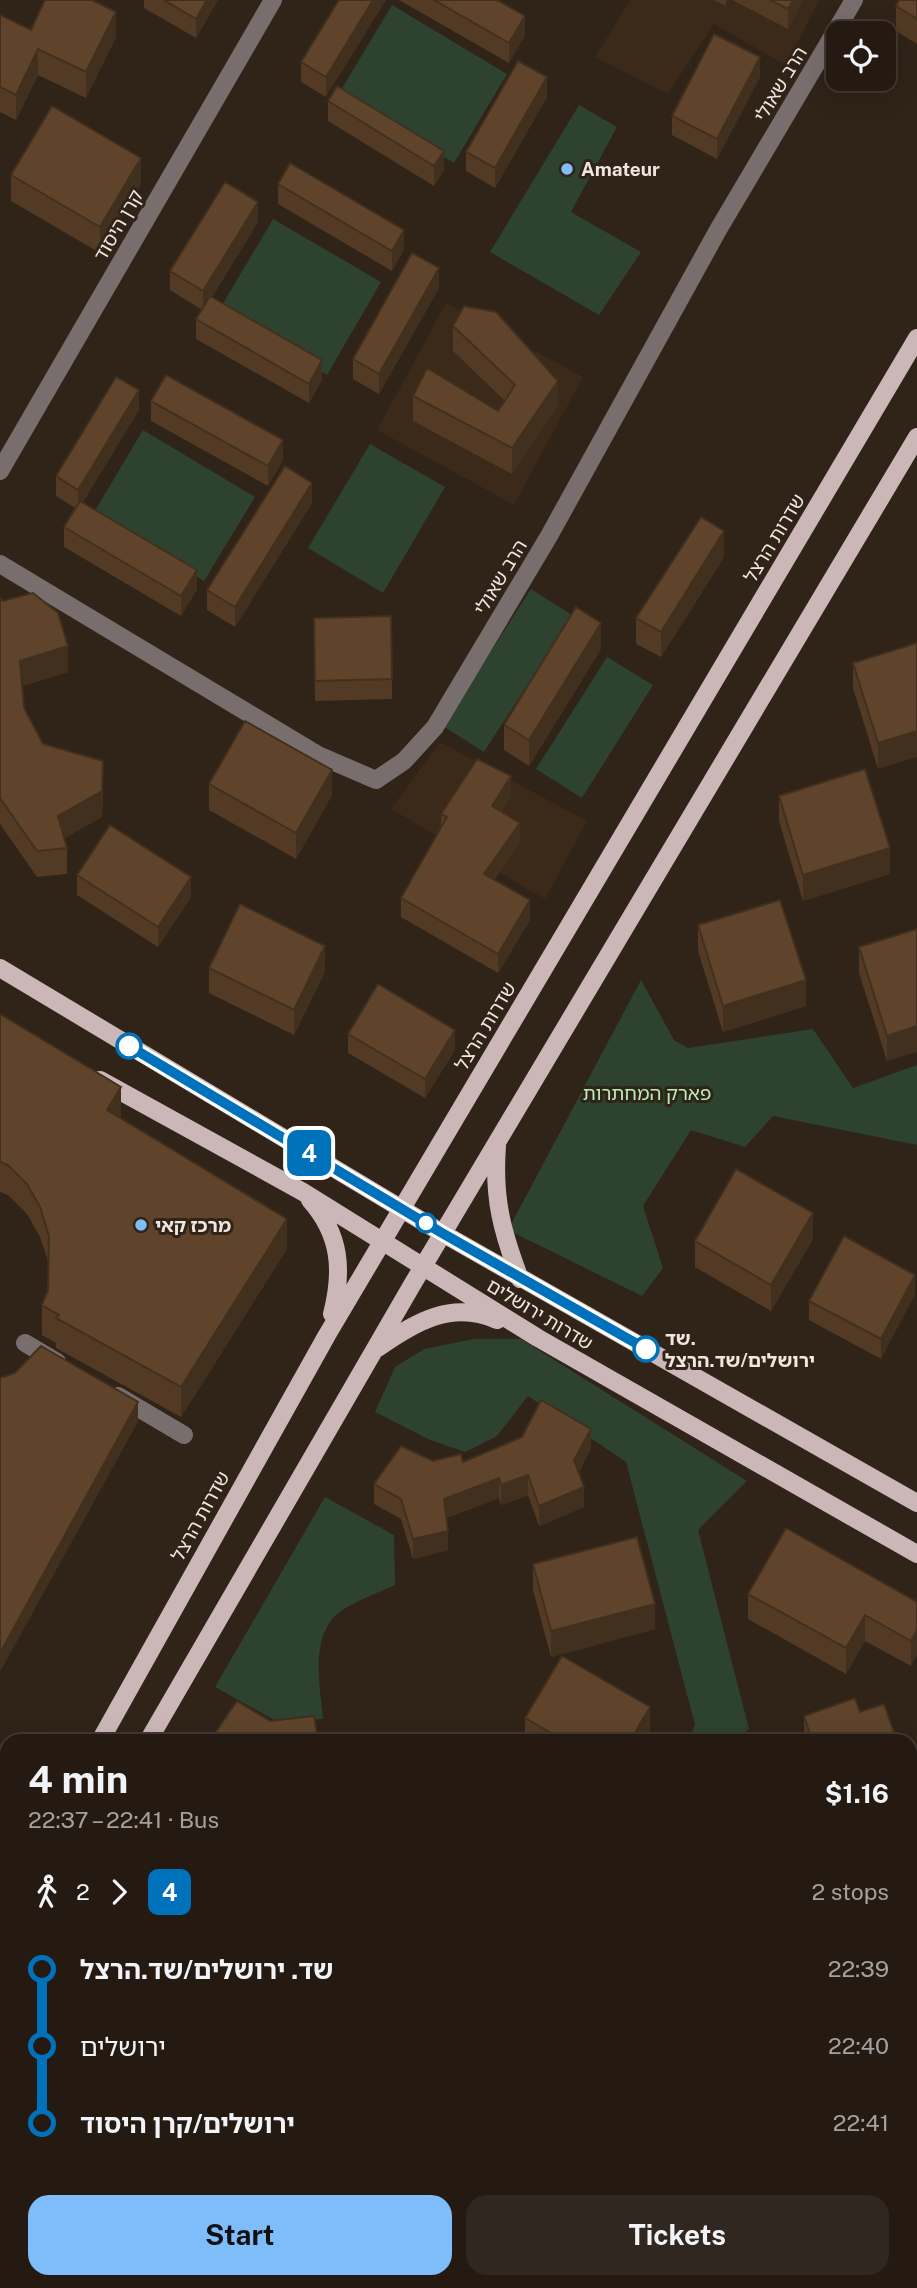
<!DOCTYPE html>
<html lang="en">
<head>
<meta charset="utf-8">
<style>
	body { margin:0; font-family:"Public Sans","Noto Sans Hebrew",sans-serif; background:#302720; color:#f1f3f6; height:100vh; display:flex; flex-direction:column; font-size:26px; white-space:nowrap }
	* { box-sizing:border-box; margin:0 }
	p { font-size:23px; color:#a3a19f }
	.icon { flex:none; width:38px; height:38px; fill:none; stroke:currentColor; stroke-width:2; stroke-linecap:round; stroke-linejoin:round }
	.map { position:relative; flex:1; overflow:hidden }
	.side { position:absolute; left:0px; top:1734px; width:917px; height:555px; display:flex; flex-direction:column; background:#241a12; border-radius:21px 21px 0 0; box-shadow:0 7px 28px #0002,0 0 0 2px #413832 }
	.side>* { flex:none }
	.badge { padding:0 14px; border-radius:10px; font-size:24px; line-height:46px }
	.buttons { position:absolute; left:826px; top:21px; display:grid; gap:14px }
	.buttons a { display:grid; place-items:center; width:70px; height:70px; border-radius:14px; background:#241a12; box-shadow:0 7px 28px #0002,0 0 0 2px #413832; font-size:35px }
	.map>.badge { position:absolute; translate:-50% -50%; box-shadow:0 0 0 4px #fff }
	.legs { display:flex; align-items:center; gap:10px; height:77px; padding:0 28px; font-size:23px }
	.legs p { margin-inline-start:auto }
	.head { display:flex; align-items:center; justify-content:space-between; height:119px; padding:0 28px }
	h1 { font-size:38px; font-weight:700; line-height:52px }
	.action { display:flex; gap:14px; margin-top:auto; padding:14px 28px }
	.action a { flex:1; height:80px; border-radius:21px; background:#7fbdfa; color:#111; font-size:28px; font-weight:700; line-height:80px; text-align:center }
	.action a+a { background:#302720; color:#f1f3f6 }
	ul { padding:0 28px; list-style:none }
	li { display:flex; align-items:center; gap:24px; height:77px; font-size:26px }
	li i { display:grid; place-items:center; width:10px; height:100%; margin:0 9px; background:currentColor }
	li i::after { content:''; width:18px; height:18px; margin:-9px; border:5px solid; border-radius:50%; background:#241a12 }
	li p { margin-inline-start:auto }
	li:first-child i { background:linear-gradient(#0000 50%,currentColor 0) }
	li:last-child i { background:linear-gradient(currentColor 50%,#0000 0) }
	.map>svg:first-child { display:block }
</style>
</head>
<body>
<div class="map">
<svg width="917" height="2288" viewBox="0 0 917 2288">
	<rect width="100%" height="100%" fill="#302318"/>
	<path fill="#3b2919" d="M 630,0 L 819,0 L 786,65 L 714,24 L 668,94 L 595,57 Z
		M 446,303 L 583,377 L 514,505 L 377,430 Z
		M 440,742 L 587,821 L 545,899 L 391,809 Z
		M 789,2282 L 880,2282 L 881,2288 L 765,2288 Z"/>
	<path fill="#2d432f" d="M 392,5 L 507,74 L 454,163 L 338,95 Z
		M 579,105 L 617,127 L 571,212 L 641,252 L 599,315 L 490,252 Z
		M 273,219 L 381,282 L 327,375 L 218,312 Z
		M 143,430 L 255,497 L 204,581 L 93,514 Z
		M 370,444 L 445,487 L 383,593 L 308,548 Z
		M 531,589 L 572,615 L 484,752 L 443,726 Z
		M 607,657 L 653,685 L 582,798 L 536,769 Z
		M 641,980 L 674,1040 L 688,1048 L 813,1029 L 853,1088 L 917,1065 L 917,1145 L 773,1116 L 745,1147 L 691,1130 L 643,1206 L 663,1268 L 642,1296 L 508,1230 Z
		M 474,1339 L 521,1339 L 747,1481 L 698,1530 L 749,1729 L 733,1741 L 688,1741 L 695,1725 L 626,1462 L 528,1396 L 497,1436 L 465,1452 L 430,1440 L 375,1412 L 395,1367 L 424,1349 Z
		M 325,1497 L 394,1535 L 395,1585 C 378,1593 357,1600 341,1611 C 309,1633 320,1687 323,1719 L 278,1722 L 215,1687 Z
		M 7,2072 L 7,2282 L 393,2282 L 390,2288 L 0,2288 L 0,2086 Z"/>
	<g fill="none" stroke-linecap="round" stroke-linejoin="round">
		<path stroke="#786e6e" stroke-width="18" d="M 0,471 L 273,0
			M 0,564 L 318,755 L 376,780 L 404,761 L 435,727 L 549,536 L 718,230 L 854,0
			M 25,1343 L 57,1362
			M 118,1396 L 184,1435
			M 915,1822 L 917,1823
			M 910,1994 L 917,1997
			M 565,2288 L 569,2282"/>
		<path stroke="#cbb7b7" stroke-width="18" d="M 0,968 L 442,1233 L 917,1503
			M 100,1080 L 303,1192 L 538,1338 L 917,1554
			M 497,1146 C 493,1199 502,1231 520,1279
			M 310,1200 C 341,1235 343,1271 332,1314
			M 378,1348 C 415,1322 452,1300 497,1320
			M 100,1741 L 327,1335 L 917,338
			M 148,1741 L 412,1285 L 917,437
			M 0,1915 L 7,1904
			M 0,2002 L 7,1990"/>
	</g>
	<path fill="#523a25" d="M 144,0 L 218,0 L 196,38 L 144,8 Z
		M 339,0 L 326,97 L 301,82 L 301,62 Z
		M 399,0 L 497,0 L 525,35 L 509,63 Z
		M 714,0 L 727,0 L 725,6 Z
		M 732,0 L 803,0 L 788,29 Z
		M 917,0 L 917,44 L 896,31 L 896,6 Z
		M 0,15 L 31,30 L 116,37 L 86,98 L 38,75 L 16,120 L 0,112 Z
		M 760,77 L 717,159 L 672,135 L 672,116 Z
		M 547,97 L 495,188 L 466,171 L 466,152 Z
		M 328,101 L 444,170 L 434,186 L 328,121 Z
		M 11,175 L 141,184 L 100,253 L 11,201 Z
		M 278,184 L 404,249 L 392,271 L 278,204 Z
		M 258,222 L 212,297 L 322,380 L 309,403 L 196,339 L 196,319 L 202,310 L 170,290 L 170,271 Z
		M 439,288 L 379,394 L 353,379 L 353,359 Z
		M 453,326 L 558,406 L 512,474 L 413,421 L 413,396 L 498,411 L 505,401 L 453,351 Z
		M 151,401 L 283,460 L 268,486 L 151,421 Z
		M 139,410 L 83,502 L 197,589 L 181,616 L 64,547 L 64,527 L 75,508 L 56,496 L 56,476 Z
		M 312,503 L 235,627 L 207,610 L 207,590 Z
		M 724,557 L 661,657 L 636,644 L 636,618 Z
		M 0,598 L 68,672 L 22,686 L 24,708 L 43,744 L 103,787 L 102,817 L 64,838 L 67,848 L 67,874 L 37,877 L 0,824 Z
		M 314,638 L 392,679 L 392,699 L 315,701 Z
		M 917,643 L 878,769 L 853,688 L 853,663 Z
		M 601,649 L 529,766 L 504,750 L 504,725 Z
		M 209,784 L 332,795 L 296,859 L 209,810 Z
		M 511,796 L 501,812 L 520,842 L 494,880 L 530,920 L 498,973 L 401,917 L 401,898 L 441,828 L 441,814 Z
		M 779,796 L 890,874 L 803,901 L 779,821 Z
		M 77,875 L 191,897 L 158,947 L 77,895 Z
		M 698,925 L 806,1006 L 723,1032 L 698,951 Z
		M 917,929 L 887,1061 L 859,973 L 859,947 Z
		M 209,968 L 325,972 L 294,1035 L 209,993 Z
		M 0,1014 L 121,1117 L 120,1118 L 287,1249 L 181,1417 L 56,1348 L 56,1343 L 42,1335 L 42,1305 L 48,1290 L 49,1264 L 40,1237 L 27,1214 L 8,1195 L 0,1192 Z
		M 348,1034 L 455,1050 L 425,1098 L 348,1053 Z
		M 813,1239 L 771,1311 L 695,1267 L 695,1241 Z
		M 915,1294 L 881,1359 L 809,1320 L 809,1301 Z
		M 522,1437 L 591,1448 L 579,1472 L 584,1507 L 539,1526 L 528,1495 L 501,1505 L 499,1498 L 447,1518 L 448,1550 L 413,1559 L 401,1519 L 374,1504 L 374,1484 L 433,1461 L 463,1462 Z
		M 533,1564 L 655,1629 L 551,1657 L 533,1590 Z
		M 748,1594 L 917,1602 L 911,1666 L 865,1641 L 846,1674 L 748,1619 Z
		M 804,1716 L 897,1741 L 793,1741 L 793,1739 L 804,1736 Z
		M 525,1718 L 650,1733 L 645,1741 L 525,1741 Z
		M 917,2053 L 917,2141 L 910,2137 L 910,2066 Z
		M 917,2172 L 917,2288 L 910,2261 L 910,2174 Z
		M 480,2282 L 518,2282 L 515,2288 L 492,2288 Z"/>
	<path fill="#42301e" d="M 207,0 L 218,0 L 196,38 L 196,19 Z
		M 373,0 L 386,0 L 326,97 L 326,77 Z
		M 793,0 L 803,0 L 788,29 L 788,9 Z
		M 116,12 L 116,37 L 86,98 L 86,72 Z
		M 525,16 L 525,35 L 509,63 L 509,43 Z
		M 38,49 L 38,75 L 16,120 L 16,95 Z
		M 760,57 L 760,77 L 717,159 L 717,139 Z
		M 547,77 L 547,97 L 495,188 L 495,168 Z
		M 444,151 L 444,170 L 434,186 L 434,166 Z
		M 141,158 L 141,184 L 100,253 L 100,227 Z
		M 258,202 L 258,222 L 203,311 L 203,291 Z
		M 404,230 L 404,249 L 392,271 L 392,251 Z
		M 439,268 L 439,288 L 379,394 L 379,374 Z
		M 322,360 L 322,380 L 309,403 L 309,384 Z
		M 558,381 L 558,406 L 512,474 L 512,448 Z
		M 139,390 L 139,410 L 78,510 L 78,490 Z
		M 283,440 L 283,460 L 268,486 L 268,466 Z
		M 312,483 L 312,503 L 235,627 L 235,607 Z
		M 724,531 L 724,557 L 661,657 L 661,632 Z
		M 197,570 L 197,589 L 181,616 L 181,596 Z
		M 601,623 L 601,649 L 529,766 L 529,740 Z
		M 68,646 L 68,672 L 20,687 L 20,661 Z
		M 917,731 L 917,757 L 878,769 L 878,743 Z
		M 103,761 L 102,817 L 58,842 L 58,816 Z
		M 332,770 L 332,795 L 296,859 L 296,833 Z
		M 511,776 L 511,796 L 492,826 L 492,806 Z
		M 520,823 L 520,842 L 484,893 L 484,874 Z
		M 890,848 L 890,874 L 803,901 L 803,875 Z
		M 191,877 L 191,897 L 158,947 L 158,927 Z
		M 530,900 L 530,920 L 498,973 L 498,954 Z
		M 325,946 L 325,972 L 294,1035 L 294,1010 Z
		M 806,980 L 806,1006 L 723,1032 L 723,1006 Z
		M 917,1026 L 917,1052 L 887,1061 L 887,1036 Z
		M 455,1030 L 455,1050 L 425,1098 L 425,1079 Z
		M 121,1087 L 121,1117 L 107,1141 L 107,1110 Z
		M 813,1213 L 813,1239 L 771,1311 L 771,1285 Z
		M 287,1219 L 287,1249 L 181,1417 L 181,1387 Z
		M 915,1275 L 915,1294 L 881,1359 L 881,1339 Z
		M 138,1402 L 138,1422 L 0,1672 L 0,1653 Z
		M 591,1429 L 591,1448 L 574,1480 L 574,1460 Z
		M 528,1475 L 528,1495 L 501,1505 L 501,1485 Z
		M 499,1478 L 499,1498 L 444,1519 L 444,1499 Z
		M 584,1487 L 584,1507 L 539,1526 L 539,1506 Z
		M 448,1531 L 448,1550 L 413,1559 L 413,1539 Z
		M 655,1604 L 655,1629 L 551,1657 L 551,1631 Z
		M 865,1615 L 865,1641 L 846,1674 L 846,1648 Z
		M 917,1630 L 917,1655 L 911,1666 L 911,1641 Z
		M 650,1707 L 650,1733 L 645,1741 L 630,1741 Z
		M 917,1904 L 917,1924 L 910,1928 L 910,1909 Z
		M 509,2282 L 518,2282 L 515,2288 L 509,2288 Z"/>
	<path fill="#5f442b" stroke="#42301e" stroke-width="2" d="M 45,0 L 92,0 L 116,12 L 86,72 L 38,49 L 16,95 L 0,87 L 0,15 L 31,30 Z
		M 164,0 L 207,0 L 196,19 Z
		M 339,0 L 373,0 L 326,77 L 301,62 Z
		M 434,0 L 497,0 L 525,16 L 509,43 Z
		M 770,0 L 793,0 L 788,9 Z
		M 899,0 L 917,0 L 917,19 L 896,6 Z
		M 714,34 L 760,57 L 717,139 L 672,116 Z
		M 518,61 L 547,77 L 495,168 L 466,152 Z
		M 337,86 L 444,151 L 434,166 L 328,101 Z
		M 52,106 L 141,158 L 100,227 L 11,175 Z
		M 290,163 L 404,230 L 392,251 L 278,184 Z
		M 225,182 L 258,202 L 203,291 L 170,271 Z
		M 412,253 L 439,268 L 379,374 L 353,359 Z
		M 210,296 L 322,360 L 309,384 L 196,319 Z
		M 464,306 L 496,312 L 558,381 L 512,448 L 413,396 L 427,368 L 498,411 L 515,385 L 453,326 Z
		M 166,375 L 283,440 L 268,466 L 151,401 Z
		M 116,377 L 139,390 L 78,490 L 56,476 Z
		M 285,466 L 312,483 L 235,607 L 207,590 Z
		M 80,501 L 197,570 L 181,596 L 64,527 Z
		M 701,517 L 724,531 L 661,632 L 636,618 Z
		M 33,593 L 58,613 L 68,646 L 20,661 L 24,708 L 43,744 L 103,761 L 102,791 L 58,816 L 67,848 L 37,851 L 0,798 L 0,598 L 3,601 Z
		M 576,607 L 601,623 L 529,740 L 504,725 Z
		M 391,616 L 392,679 L 315,681 L 314,618 Z
		M 917,643 L 917,731 L 878,743 L 853,663 Z
		M 245,721 L 332,770 L 296,833 L 209,784 Z
		M 477,759 L 511,776 L 492,806 L 520,823 L 484,874 L 530,900 L 498,954 L 401,898 L 447,817 L 441,814 Z
		M 865,769 L 890,848 L 803,875 L 779,796 Z
		M 110,825 L 191,877 L 158,927 L 77,875 Z
		M 780,900 L 806,980 L 723,1006 L 698,925 Z
		M 240,904 L 325,946 L 294,1010 L 209,968 Z
		M 917,929 L 917,1026 L 887,1036 L 859,947 Z
		M 378,984 L 455,1030 L 425,1079 L 348,1034 Z
		M 0,1014 L 121,1087 L 107,1110 L 287,1219 L 181,1387 L 56,1318 L 59,1315 L 42,1305 L 48,1290 L 49,1236 L 40,1207 L 27,1184 L 8,1165 L 0,1162 Z
		M 736,1169 L 813,1213 L 771,1285 L 695,1241 Z
		M 844,1236 L 915,1275 L 881,1339 L 809,1301 Z
		M 41,1346 L 138,1402 L 0,1653 L 0,1378 L 15,1373 Z
		M 541,1400 L 591,1429 L 574,1460 L 584,1487 L 539,1506 L 528,1475 L 501,1485 L 499,1478 L 444,1499 L 448,1531 L 413,1539 L 401,1499 L 374,1484 L 401,1446 L 433,1461 L 461,1454 L 463,1462 L 522,1437 Z
		M 786,1528 L 917,1602 L 917,1630 L 911,1641 L 865,1615 L 846,1648 L 748,1594 Z
		M 637,1537 L 655,1604 L 551,1631 L 533,1564 Z
		M 562,1656 L 650,1707 L 630,1741 L 565,1741 L 525,1718 Z
		M 855,1698 L 860,1712 L 884,1704 L 897,1741 L 794,1741 L 793,1739 L 810,1734 L 804,1716 Z
		M 237,1701 L 270,1721 L 314,1716 L 318,1741 L 214,1741 L 211,1739 Z
		M 910,1846 L 917,1852 L 917,1904 L 910,1909 Z
		M 917,2053 L 917,2121 L 910,2117 L 910,2066 Z
		M 917,2172 L 917,2268 L 910,2242 L 910,2174 Z"/>
	<g fill="none" stroke-linecap="round" stroke-linejoin="round">
		<g stroke="#fff" stroke-width="16">
			<path id="line-1" d="M 129,1046 L 442,1233 L 646,1349"/>
		</g>
		<use href="#line-1" stroke="#0072bc" stroke-width="10"/>
	</g>
	<g fill="#7fbdfa" stroke="#302318" stroke-width="2.5">
		<circle cx="567" cy="169" r="7"/>
		<circle cx="141" cy="1225" r="7"/>
	</g>
	<g fill="#fff" stroke="#0072bc" stroke-width="3.5">
		<circle cx="129" cy="1046" r="12"/>
		<circle cx="426" cy="1223" r="9"/>
		<circle cx="646" cy="1349" r="12"/>
	</g>
	<g text-anchor="middle" dominant-baseline="central" stroke-width="6" stroke-linejoin="round" paint-order="stroke">
		<g font-size="19" fill="#efe6df" stroke="#302318">
			<text transform="translate(780 84) rotate(-59)">הרב שאולי</text>
			<text transform="translate(118 225) rotate(-60)">קרן היסוד</text>
			<text transform="translate(774 538) rotate(-59)">שדרות הרצל</text>
			<text transform="translate(500 577) rotate(-59)">הרב שאולי</text>
			<text transform="translate(485 1026) rotate(-59)">שדרות הרצל</text>
			<text transform="translate(540 1314) rotate(31)">שדרות ירושלים</text>
			<text transform="translate(200 1516) rotate(-61)">שדרות הרצל</text>
		</g>
		<g font-size="19" font-weight="bold" fill="#efe6df" stroke="#302318" text-anchor="start">
			<text x="581" y="169">Amateur</text>
			<text x="155" y="1225">מרכז קאי</text>
		</g>
		<g font-size="19" fill="#b9edbe" stroke="#302318">
			<text x="647" y="1093">פארק המחתרות</text>
		</g>
		<g font-size="19" font-weight="bold" fill="#efe6df" stroke="#302318" text-anchor="start">
			<text x="665" y="1338">שד.<tspan x="665" dy="22">ירושלים/שד.הרצל</tspan></text>
		</g>
	</g>
</svg>
<div class="buttons">
<a><svg class="icon" aria-label="locate" viewBox="0 0 24 24"><circle cx="12" cy="12" r="6"/><path d="M12 2v4M12 18v4M2 12h4M18 12h4"/></svg></a>
</div>
<b class="badge" style="left:309px;top:1153px;background:#0072bc;color:#fff">4</b>
<section class="side">
<div class="head"><div><h1>4 min</h1><p>22:37 – 22:41 · Bus</p></div><b>$1.16</b></div>
<div class="legs"><svg class="icon" aria-label="walk" viewBox="0 0 24 24"><circle cx="13" cy="4" r="2"/><path d="M13 8l-2 6 4 7M11 14l-3 7M7 12l3-4h3l4 4"/></svg>2<svg class="icon" aria-label="forward" viewBox="0 0 24 24"><path d="M9 5l7 7-7 7"/></svg><b class="badge" style="background:#0072bc;color:#fff">4</b><p>2 stops</p></div>
<ul>
<li><i style="color:#0072bc"></i><b>שד. ירושלים/שד.הרצל</b><p>22:39</p></li>
<li><i style="color:#0072bc"></i><span>ירושלים</span><p>22:40</p></li>
<li><i style="color:#0072bc"></i><b>ירושלים/קרן היסוד</b><p>22:41</p></li>
</ul>
<div class="action"><a>Start</a><a>Tickets</a></div>
</section>
</div>
</body>
</html>
